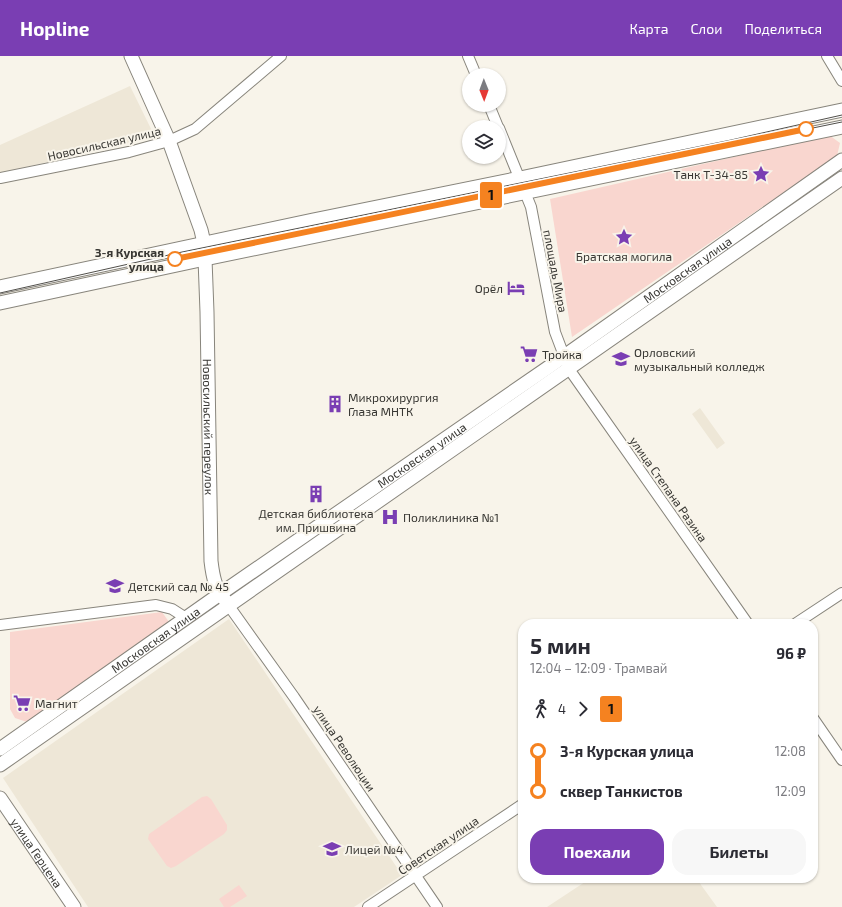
<!DOCTYPE html>
<html lang="ru">
<head>
<meta charset="utf-8">
<style>
	body { margin:0; font-family:"Exo 2",sans-serif; background:#f7f7f7; color:#2b2b33; height:100vh; display:flex; flex-direction:column; font-size:15px; white-space:nowrap }
	* { box-sizing:border-box; margin:0 }
	p { font-size:13px; color:#7c7c81 }
	.icon { flex:none; width:22px; height:22px; fill:none; stroke:currentColor; stroke-width:2; stroke-linecap:round; stroke-linejoin:round }
	.map { position:relative; flex:1; overflow:hidden }
	.side { position:absolute; left:518px; top:563px; width:300px; height:264px; display:flex; flex-direction:column; background:#fff; border-radius:16px; box-shadow:0 1px 3px #0004 }
	.side>* { flex:none }
	.badge { padding:0 8px; border-radius:3px; font-size:14px; line-height:26px }
	.needle { width:26px; rotate:179deg }
	.tools { position:absolute; left:462px; top:12px; display:grid; gap:8px }
	.tools a { display:grid; place-items:center; width:44px; height:44px; border-radius:50%; background:#fff; box-shadow:0 1px 3px #0004; font-size:20px }
	.map>.badge { position:absolute; translate:-50% -50%; box-shadow:0 0 0 2px #fff }
	.legs { display:flex; align-items:center; gap:6px; height:44px; padding:0 12px; font-size:13px }
	.legs p { margin-inline-start:auto }
	.overview { display:flex; align-items:center; justify-content:space-between; height:68px; padding:0 12px }
	h1 { font-size:22px; font-weight:700; line-height:30px }
	.primary-button { display:flex; gap:8px; margin-top:auto; padding:8px 12px }
	.primary-button a { flex:1; height:46px; border-radius:16px; background:#7a3eb3; color:#fff; font-size:16px; font-weight:700; line-height:46px; text-align:center }
	.primary-button a+a { background:#f7f7f7; color:#2b2b33 }
	ul { padding:0 12px; list-style:none }
	li { display:flex; align-items:center; gap:14px; height:40px; font-size:15px }
	li i { display:grid; place-items:center; width:6px; height:100%; margin:0 5px; background:currentColor }
	li i::after { content:''; width:10px; height:10px; margin:-5px; border:3px solid; border-radius:50%; background:#fff }
	li p { margin-inline-start:auto }
	li:first-child i { background:linear-gradient(#0000 50%,currentColor 0) }
	li:last-child i { background:linear-gradient(currentColor 50%,#0000 0) }
	header { display:flex; align-items:center; gap:24px; box-sizing:border-box; height:56px; padding:0 20px; background:#7a3eb3; color:#fff }
	header strong { font-size:19px }
	nav { display:flex; gap:22px; margin-inline-start:auto; font-size:14px }
	.map>svg:first-child { display:block }
</style>
</head>
<body>
<header>
<strong>Hopline</strong>
<nav><a>Карта</a><a>Слои</a><a>Поделиться</a></nav>
</header>
<div class="map">
<svg width="842" height="851" viewBox="0 0 842 851">
	<rect width="100%" height="100%" fill="#f8f4ea"/>
	<path fill="#eee7d7" d="M 130,30 L 155,81 L 0,117 L 0,89 Z
		M 700,352 L 725,387 L 717,393 L 692,358 Z
		M 229,563 L 402,819 L 354,851 L 88,851 L 3,722 Z
		M 591,822 L 696,822 L 717,851 L 547,851 Z"/>
	<path fill="#f9d6cf" d="M 829,79 L 840,87 L 837,100 L 572,281 L 550,143 Z
		M 162,556 L 169,566 L 27,666 L 15,662 L 10,653 L 10,576 Z
		M 207,740 L 211,743 L 227,769 L 227,774 L 224,778 L 176,810 L 171,812 L 167,810 L 148,783 L 149,778 L 202,741 Z
		M 239,829 L 247,840 L 230,851 L 224,851 L 219,843 Z"/>
	<g fill="none" stroke-linecap="round" stroke-linejoin="round">
		<g stroke="#88857c" stroke-width="12">
			<path id="minor" d="M 468,0 L 476,19
				M 827,0 L 842,25
				M 489,49 L 498,71
				M 499,72 L 531,151 L 555,276 L 569,313 L 748,568
				M 0,122 L 129,96 L 169,85 L 195,73 L 281,0
				M 229,550 L 294,641 L 437,851
				M 795,568 L 842,537
				M 0,569 L 156,549 L 172,553 L 186,562
				M 813,662 L 842,704
				M 368,851 L 523,748"/>
		</g>
		<g stroke="#88857c" stroke-width="15">
			<g id="major">
				<path id="s1" d="M 131,0 L 169,85 L 201,174 L 204,187 L 205,203 L 207,256 L 211,505 C 213,522 215,531 225,544"/>
				<path d="M 0,231 L 313,164 L 520,122 L 842,54"/>
				<path d="M 0,247 L 205,203 L 842,71"/>
				<path id="s2" d="M 0,693 L 220,538 L 546,313 L 842,104"/>
				<path d="M 0,709 L 842,122"/>
				<path id="s3" d="M 0,742 L 74,851"/>
			</g>
		</g>
		<use href="#minor" stroke="#fff" stroke-width="10"/>
		<use href="#major" stroke="#fff" stroke-width="13"/>
		<path stroke="#514f4a" stroke-width="1" d="M 769,81 L 842,66
			M 0,237 L 182,196 L 731,84 L 842,59"/>
	</g>
	<g fill="none" stroke-linecap="round" stroke-linejoin="round">
		<g stroke="#fff" stroke-width="9">
			<path id="line-1" d="M 175,203 L 806,73"/>
		</g>
		<use href="#line-1" stroke="#f58220" stroke-width="6"/>
	</g>
	<defs>
		<g id="sight-bare" transform="scale(1.38)"><path d="M0-6L1.8-2.2L6-1.7L2.9 1.2L3.7 5.4L0 3.3L-3.7 5.4L-2.9 1.2L-6-1.7L-1.8-2.2Z" fill="#7a3eb3" stroke="#f8f4ea" stroke-width="2.5" paint-order="stroke"/></g>
		<g id="hotel-bare" transform="scale(1.38)"><path d="M-6-4.5h1.5V1H6V5H4.5V3h-9V5H-6ZM-4 0a1.8 1.8 0 1 1 3.6 0ZM.5 0V-2.5h3Q6-2.5 6 0Z" fill="#7a3eb3" stroke="#f8f4ea" stroke-width="2.5" paint-order="stroke"/></g>
		<g id="supermarket-bare" transform="scale(1.38)"><path d="M-6-5.5h2.5l.6 2H6L4.5 2H-2.5L-4.4-4H-6ZM-1.5 3.2a1.3 1.3 0 1 0 .1 0ZM3 3.2a1.3 1.3 0 1 0 .1 0Z" fill="#7a3eb3" stroke="#f8f4ea" stroke-width="2.5" paint-order="stroke"/></g>
		<g id="university-bare" transform="scale(1.38)"><path d="M0-5L7-2L0 1L-7-2ZM-4 1L0 2.5L4 1V4Q0 6-4 4Z" fill="#7a3eb3" stroke="#f8f4ea" stroke-width="2.5" paint-order="stroke"/></g>
		<g id="building-bare" transform="scale(1.38)"><path d="M-4-6H4V6H1V3H-1V6H-4ZM-2.5-4.3h1.7v1.8h-1.7ZM.8-4.3h1.7v1.8H.8ZM-2.5-1h1.7V.8h-1.7ZM.8-1h1.7V.8H.8Z" fill="#7a3eb3" stroke="#f8f4ea" stroke-width="2.5" paint-order="stroke"/></g>
		<g id="hospital-bare" transform="scale(1.38)"><path d="M-5-5h3v3.5h4V-5h3V5h-3V1.5h-4V5h-3Z" fill="#7a3eb3" stroke="#f8f4ea" stroke-width="2.5" paint-order="stroke"/></g>
		<g id="school-bare" transform="scale(1.38)"><path d="M0-5L7-2L0 1L-7-2ZM-4 1L0 2.5L4 1V4Q0 6-4 4Z" fill="#7a3eb3" stroke="#f8f4ea" stroke-width="2.5" paint-order="stroke"/></g>
	</defs>
	<g fill-rule="evenodd">
		<use href="#sight-bare" x="761" y="118"/>
		<use href="#sight-bare" x="624" y="181"/>
		<use href="#hotel-bare" x="516" y="232"/>
		<use href="#supermarket-bare" x="529" y="298"/>
		<use href="#university-bare" x="621" y="303"/>
		<use href="#building-bare" x="335" y="348"/>
		<use href="#building-bare" x="316" y="438"/>
		<use href="#hospital-bare" x="390" y="461"/>
		<use href="#school-bare" x="115" y="530"/>
		<use href="#supermarket-bare" x="22" y="647"/>
		<use href="#school-bare" x="332" y="793"/>
	</g>
	<g fill="#fff" stroke="#f58220" stroke-width="2">
		<circle cx="806" cy="73" r="7"/>
		<circle cx="175" cy="203" r="7"/>
	</g>
	<g text-anchor="middle" dominant-baseline="central" stroke-width="4" stroke-linejoin="round" paint-order="stroke">
		<g font-size="12" fill="#383733" stroke="#f8f4ea">
			<text transform="translate(104 87) rotate(-13)">Новосильская улица</text>
			<text stroke="none"><textPath href="#s2" startOffset="838">Московская улица</textPath></text>
			<text transform="translate(556 215) rotate(79)">площадь Мира</text>
			<text stroke="none"><textPath href="#s1" startOffset="385">Новосильский переулок</textPath></text>
			<text stroke="none"><textPath href="#s2" startOffset="514">Московская улица</textPath></text>
			<text transform="translate(669 433) rotate(55)">улица Степана Разина</text>
			<text stroke="none"><textPath href="#s2" startOffset="190">Московская улица</textPath></text>
			<text transform="translate(345 692) rotate(56)">улица Революции</text>
			<text transform="translate(438 789) rotate(-34)">Советская улица</text>
			<text stroke="none"><textPath href="#s3" startOffset="66">улица Герцена</textPath></text>
		</g>
		<g font-size="12" fill="#383733" stroke="#f8f4ea" text-anchor="start">
			<text x="748" y="118" text-anchor="end">Танк Т-34-85</text>
			<text x="624" y="200" text-anchor="middle">Братская могила</text>
			<text x="503" y="232" text-anchor="end">Орёл</text>
			<text x="634" y="296">Орловский<tspan x="634" dy="14">музыкальный колледж</tspan></text>
			<text x="542" y="298">Тройка</text>
			<text x="348" y="341">Микрохирургия<tspan x="348" dy="14">Глаза МНТК</tspan></text>
			<text x="316" y="457" text-anchor="middle">Детская библиотека<tspan x="316" dy="14">им. Пришвина</tspan></text>
			<text x="403" y="461">Поликлиника №1</text>
			<text x="128" y="530">Детский сад № 45</text>
			<text x="35" y="647">Магнит</text>
			<text x="345" y="793">Лицей №4</text>
		</g>
		<g font-size="12" font-weight="bold" fill="#383733" stroke="#f8f4ea" text-anchor="end">
			<text x="164" y="196">3-я Курская<tspan x="164" dy="14">улица</tspan></text>
		</g>
	</g>
</svg>
<div class="tools">
<a><svg class="needle" viewBox="-14 -14 28 28"><path d="M0-13l5 13h-10z" fill="#e53935"/><path d="M0 13l5-13h-10z" fill="#7c7c81"/></svg></a>
<a><svg class="icon" aria-label="layers" viewBox="0 0 24 24"><path d="M12 4l9 5-9 5-9-5zM3 14l9 5 9-5"/></svg></a>
</div>
<b class="badge" style="left:491px;top:139px;background:#f58220;color:#111">1</b>
<section class="side">
<div class="overview"><div><h1>5 мин</h1><p>12:04 – 12:09 · Трамвай</p></div><b>96 ₽</b></div>
<div class="legs"><svg class="icon" aria-label="walk" viewBox="0 0 24 24"><circle cx="13" cy="4" r="2"/><path d="M13 8l-2 6 4 7M11 14l-3 7M7 12l3-4h3l4 4"/></svg>4<svg class="icon" aria-label="forward" viewBox="0 0 24 24"><path d="M9 5l7 7-7 7"/></svg><b class="badge" style="background:#f58220;color:#111">1</b></div>
<ul>
<li><i style="color:#f58220"></i><b>3-я Курская улица</b><p>12:08</p></li>
<li><i style="color:#f58220"></i><b>сквер Танкистов</b><p>12:09</p></li>
</ul>
<div class="primary-button"><a>Поехали</a><a>Билеты</a></div>
</section>
</div>
</body>
</html>
